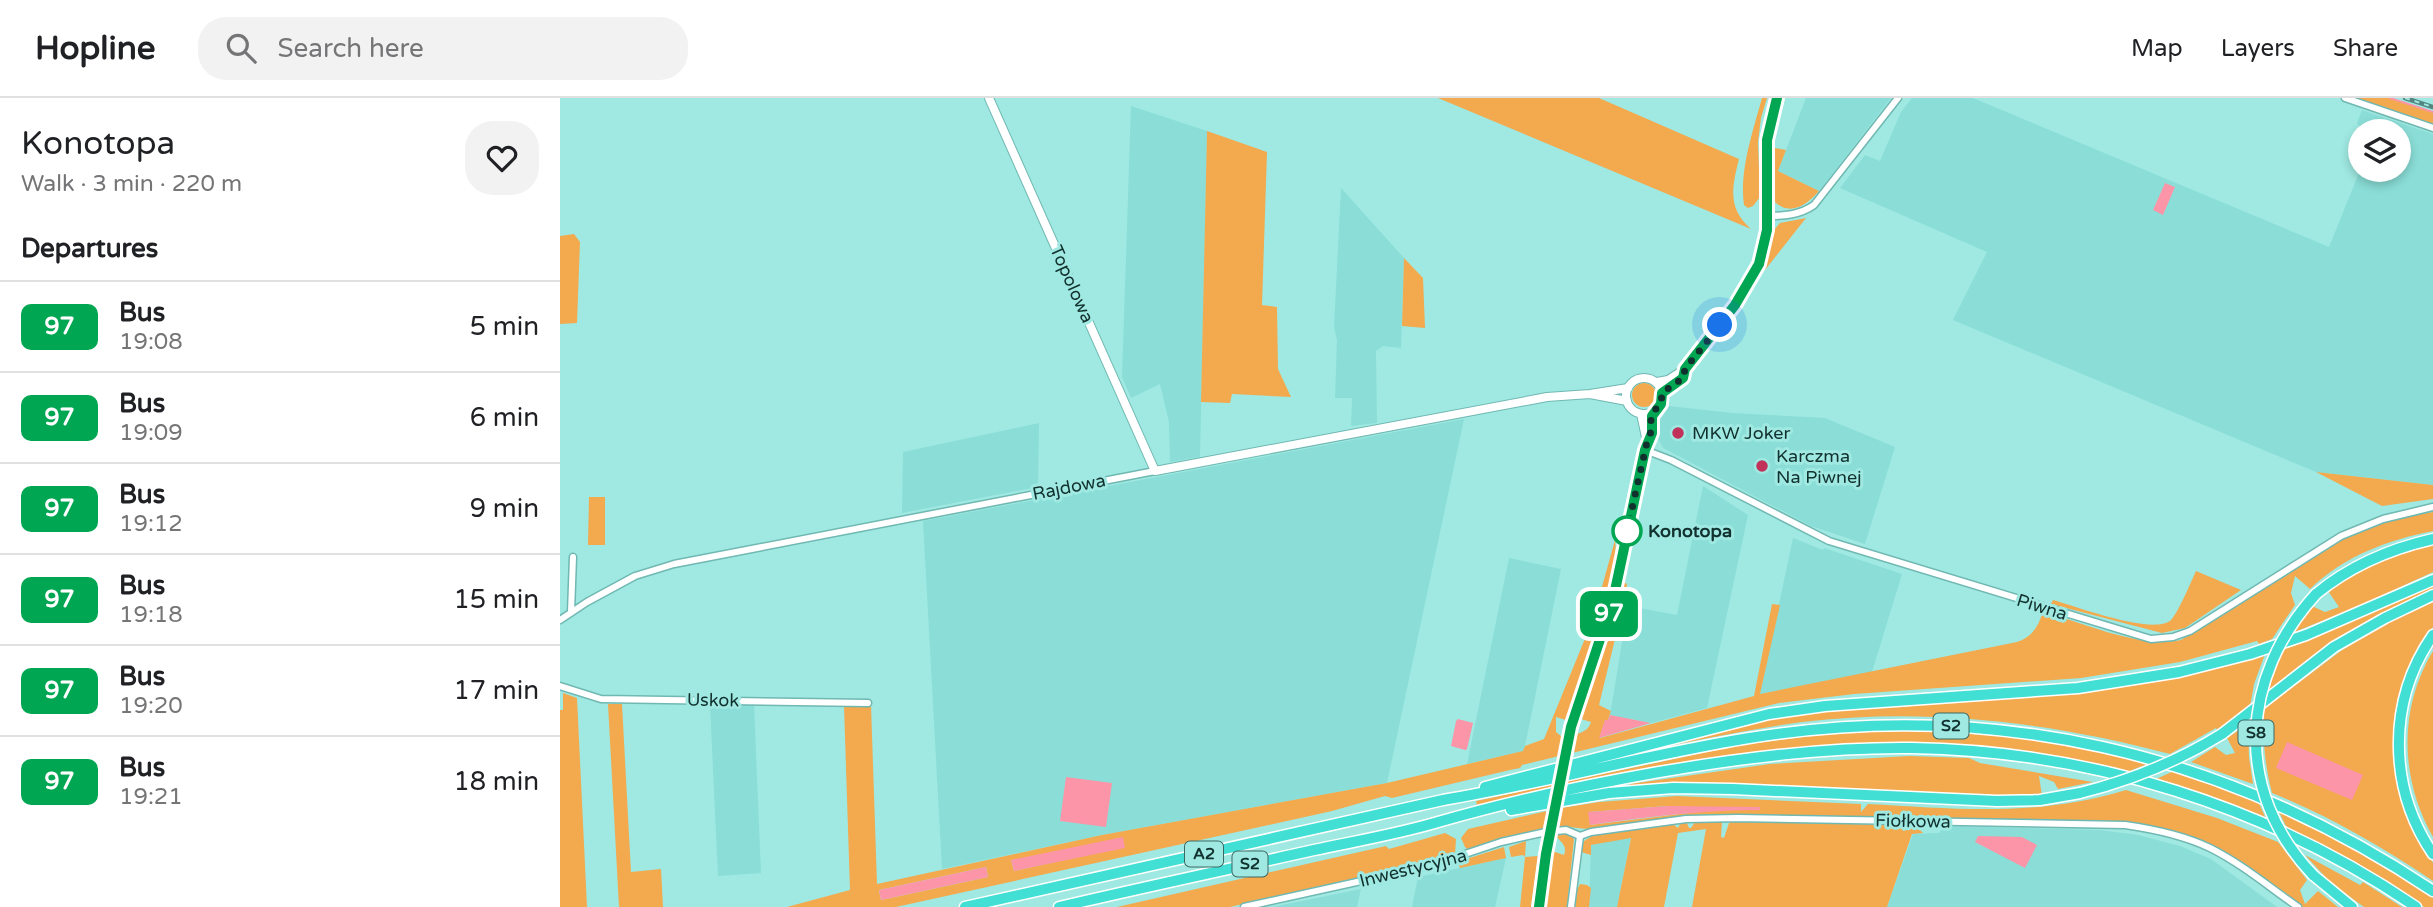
<!DOCTYPE html>
<html lang="en">
<head>
<meta charset="utf-8">
<style>
	body { margin:0; font-family:"Varela Round",sans-serif; background:#f2f2f2; color:#202124; height:100vh; display:flex; flex-direction:column; font-size:26px; white-space:nowrap }
	* { box-sizing:border-box; margin:0 }
	p { font-size:23px; color:#757577 }
	.icon { flex:none; width:38px; height:38px; fill:none; stroke:currentColor; stroke-width:2; stroke-linecap:round; stroke-linejoin:round }
	.map { position:relative; flex:1; overflow:hidden }
	.side { display:flex; flex-direction:column; background:#fff; width:560px }
	.side>* { flex:none }
	.badge { padding:0 14px; border-radius:10px; font-size:24px; line-height:46px }
	.controls { position:absolute; left:1788px; top:21px; display:grid; gap:14px }
	.controls a { display:grid; place-items:center; width:63px; height:63px; border-radius:50%; background:#fff; box-shadow:0 4px 10px #0003; font-size:35px }
	.you { position:absolute; width:35px; height:35px; margin:-18px; border:5px solid #fff; border-radius:50%; background:#1a73e8; box-shadow:0 0 0 10px #1a73e833 }
	.map>.badge { position:absolute; translate:-50% -50%; box-shadow:0 0 0 4px #fff }
	h2 { padding:0 21px; font-size:26px; line-height:63px }
	.round { display:grid; place-items:center; flex:none; width:74px; height:74px; border-radius:28px; background:#f2f2f2 }
	.headline { display:flex; align-items:center; justify-content:space-between; height:119px; padding:0 21px }
	h1 { font-size:33px; font-weight:600; line-height:52px }
	ul { padding:0; list-style:none }
	li { display:flex; align-items:center; gap:21px; height:91px; padding:0 21px; border-top:2px solid #e0e0e0 }
	li div { flex:1 }
	li b { display:block; font-size:26px }
	li em { font-style:normal }
	li .badge { min-width:77px; font-weight:700; text-align:center }
	header { display:flex; align-items:center; gap:42px; box-sizing:border-box; height:98px; padding:0 35px; background:#fff; border-bottom:2px solid #e0e0e0 }
	header strong { font-size:33px }
	nav { display:flex; gap:38px; margin-inline-start:auto; font-size:24px }
	.search { width:490px; height:63px; background:#f2f2f2; display:flex; align-items:center; gap:18px; box-sizing:border-box; padding:0 24px; border-radius:28px; color:#757577; font-size:26px }
	main { display:flex; flex:1; min-height:0 }
	.map>svg:first-child { display:block }
</style>
</head>
<body>
<header>
<strong>Hopline</strong>
<div class="search"><svg class="icon" aria-label="search" viewBox="0 0 24 24"><circle cx="10" cy="10" r="6"/><path d="M15 15l6 6"/></svg>Search here</div>
<nav><a>Map</a><a>Layers</a><a>Share</a></nav>
</header>
<main>
<section class="side">
<div class="headline"><div><h1>Konotopa</h1><p>Walk · 3 min · 220 m</p></div><a class="round"><svg class="icon" aria-label="heart" viewBox="0 0 24 24"><path d="M12 20l-8-8c-3-5 5-10 8-4 3-6 11-1 8 4z"/></svg></a></div>
<h2>Departures</h2>
<ul>
<li><span class="badge" style="background:#00a651;color:#fff">97</span><div><b>Bus</b><p>19:08</p></div><em>5 min</em></li>
<li><span class="badge" style="background:#00a651;color:#fff">97</span><div><b>Bus</b><p>19:09</p></div><em>6 min</em></li>
<li><span class="badge" style="background:#00a651;color:#fff">97</span><div><b>Bus</b><p>19:12</p></div><em>9 min</em></li>
<li><span class="badge" style="background:#00a651;color:#fff">97</span><div><b>Bus</b><p>19:18</p></div><em>15 min</em></li>
<li><span class="badge" style="background:#00a651;color:#fff">97</span><div><b>Bus</b><p>19:20</p></div><em>17 min</em></li>
<li><span class="badge" style="background:#00a651;color:#fff">97</span><div><b>Bus</b><p>19:21</p></div><em>18 min</em></li>
</ul>
</section>
<div class="map">
<svg width="1873" height="809" viewBox="0 0 1873 809">
	<rect width="100%" height="100%" fill="#9fe9e2"/>
	<path fill="#8aded7" d="M 1246,0 L 1331,0 L 1259,93 L 1218,73 Z
		M 1352,0 L 1413,0 L 1769,149 L 1801,70 L 1839,72 L 1839,33 L 1804,33 L 1797,25 L 1802,12 L 1873,36 L 1873,387 L 1756,374 L 1393,222 L 1427,154 L 1280,90 L 1305,57 L 1320,63 L 1341,14 Z
		M 571,8 L 647,33 L 640,359 L 610,364 L 609,324 L 600,286 L 571,300 L 562,279 Z
		M 781,90 L 844,160 L 841,250 L 823,248 L 816,253 L 817,325 L 791,328 L 792,300 L 775,300 L 777,242 L 774,229 Z
		M 1109,308 L 1172,315 L 1265,320 L 1335,349 L 1305,446 L 1251,428 L 1103,350 L 1098,340 L 1100,322 Z
		M 904,321 L 827,685 L 542,737 L 382,771 L 363,423 Z
		M 479,325 L 478,389 L 342,415 L 343,354 Z
		M 1143,388 L 1188,417 L 1147,610 L 1091,625 L 1050,617 L 1068,508 L 1117,517 Z
		M 1233,440 L 1263,452 L 1264,450 L 1342,476 L 1312,574 L 1200,596 Z
		M 949,460 L 1001,471 L 965,648 L 963,653 L 907,666 Z
		M 150,607 L 194,607 L 201,775 L 158,778 Z
		M 1384,728 L 1540,732 L 1578,737 L 1620,748 L 1651,761 L 1717,809 L 1327,809 L 1353,736 L 1379,735 Z
		M 1071,739 L 1057,809 L 1029,809 L 1031,747 Z
		M 946,760 L 935,809 L 852,809 L 858,779 Z
		M 801,791 L 797,809 L 712,809 Z"/>
	<path fill="#f3a94e" fill-rule="evenodd" d="M 878,0 L 1039,0 L 1179,61 C 1172,89 1167,110 1191,131 Z
		M 1202,0 L 1207,0 L 1201,20 L 1198,44 L 1200,99 L 1193,108 L 1188,110 L 1184,107 C 1179,73 1193,33 1202,0 Z
		M 1795,0 L 1830,0 L 1873,14 L 1873,26 Z
		M 647,33 L 707,54 L 702,207 L 717,209 L 718,271 L 731,299 L 672,296 L 670,305 L 641,304 Z
		M 1215,50 L 1226,52 L 1218,73 L 1259,93 C 1248,106 1230,119 1215,104 Z
		M 1246,120 L 1205,172 L 1214,132 L 1220,125 Z
		M 14,136 L 20,144 L 17,225 L 0,226 L 0,138 Z
		M 844,160 L 863,180 L 865,230 L 842,228 Z
		M1072 297a12 12 0 1 1 24 0a12 12 0 1 1-24 0Z
		M 1756,374 L 1873,387 L 1873,401 L 1822,408 Z
		M 29,399 L 45,399 L 45,447 L 28,447 Z
		M 1873,414 L 1873,433 C 1828,442 1784,458 1750,491 L 1735,478 L 1731,495 L 1735,507 L 1712,541 L 1699,546 L 1697,543 L 1620,564 L 1521,580 L 1294,596 L 1219,605 L 962,667 L 960,670 L 950,672 L 832,700 L 825,698 L 772,713 L 336,809 L 227,809 L 290,792 L 284,608 L 311,607 L 317,786 L 542,737 L 827,685 L 963,653 L 965,648 L 984,641 L 1033,521 L 1055,442 C 1061,485 1021,578 1006,622 L 996,619 L 996,634 L 1001,638 C 1014,636 1027,637 1031,624 L 1021,621 L 1056,515 L 1063,484 L 1067,486 L 1064,504 L 1039,607 L 1051,613 L 1048,622 L 1045,622 L 1040,640 L 1194,598 L 1212,506 L 1220,507 L 1200,596 L 1457,544 C 1472,539 1479,528 1483,513 C 1522,525 1582,551 1621,542 L 1776,444 L 1832,421 ZM 565,749 L 454,773 L 451,762 ZM 426,769 L 428,779 L 321,802 L 319,792 Z
		M 1873,445 L 1873,474 L 1797,509 L 1732,535 L 1752,508 L 1765,514 L 1779,509 L 1768,493 C 1801,468 1834,457 1873,445 Z
		M 1636,473 L 1681,492 L 1625,530 L 1602,535 L 1491,506 L 1493,502 C 1515,508 1594,538 1611,522 C 1618,515 1631,484 1636,473 Z
		M 1873,487 L 1873,491 C 1835,509 1796,527 1762,551 C 1742,565 1725,581 1706,596 L 1713,573 L 1723,550 L 1810,516 Z
		M 1873,504 L 1873,529 L 1860,549 L 1847,575 L 1839,604 L 1834,637 L 1835,673 L 1839,690 L 1852,728 L 1873,765 L 1873,783 C 1822,749 1769,718 1712,695 C 1705,667 1702,640 1704,611 L 1782,552 L 1828,525 Z
		M 1873,553 L 1873,739 C 1840,681 1838,611 1873,553 Z
		M 1705,556 L 1694,586 L 1690,609 L 1659,634 L 1656,630 L 1610,656 C 1490,624 1365,609 1242,624 C 1189,631 1137,642 1085,653 C 1132,640 1177,626 1225,618 C 1320,604 1416,605 1512,595 C 1578,589 1642,575 1705,556 Z
		M 3,595 L 17,600 L 27,809 L 0,809 L 0,612 L 3,612 Z
		M 48,606 L 62,606 L 71,774 L 101,771 L 103,809 L 59,809 Z
		M 1688,626 L 1689,659 L 1693,686 L 1631,664 L 1655,649 L 1666,657 L 1675,655 L 1667,640 Z
		M 1339,631 L 1427,634 L 1503,645 L 1590,665 L 1567,674 L 1468,654 L 1404,648 L 1108,668 L 1024,683 L 917,707 L 916,703 L 1180,647 L 1282,634 Z
		M 1349,658 L 1409,660 L 1420,665 L 1533,684 L 1498,691 L 1494,684 L 1479,678 L 1482,698 L 1439,699 L 1071,688 L 1070,686 L 1210,666 Z
		M 1616,672 L 1698,703 L 1706,721 L 1594,682 Z
		M 1566,692 L 1657,720 L 1718,744 L 1747,782 L 1740,792 L 1745,806 L 1758,793 L 1778,809 L 1743,809 L 1685,766 L 1643,744 L 1601,730 L 1552,723 L 1155,716 C 1113,717 1072,729 1030,731 C 1019,731 1009,728 998,728 L 1001,710 L 1039,704 L 1117,698 L 1301,706 L 1301,714 L 1308,706 C 1399,711 1477,719 1566,692 ZM 1108,708 L 1153,712 L 1030,727 L 1029,714 Z
		M 1717,710 C 1771,737 1824,765 1873,799 L 1873,809 L 1864,809 L 1795,765 L 1728,732 Z
		M 987,713 L 983,732 L 936,742 L 909,753 L 905,749 L 901,740 L 908,731 Z
		M 1135,724 L 1162,724 L 1161,739 L 1164,740 L 1169,725 L 1172,724 L 1342,727 L 1343,733 L 1347,732 L 1348,727 L 1355,727 L 1363,735 L 1352,736 L 1327,809 L 1132,809 L 1146,731 L 1118,735 L 1104,809 L 1057,809 L 1071,740 L 1031,747 L 1031,757 L 1021,754 L 1024,743 L 1032,738 L 1113,726 L 1118,730 L 1120,726 L 1127,725 L 1129,730 L 1131,730 Z
		M 885,735 L 896,741 L 895,757 L 670,809 L 557,809 L 826,748 L 829,751 Z
		M 1004,735 L 1009,735 L 1014,741 L 1007,809 L 986,809 L 992,753 L 1004,757 C 1008,746 999,744 996,737 Z
		M 966,743 L 965,759 L 978,758 L 971,809 L 960,809 L 965,759 L 963,757 L 951,759 L 949,749 Z
		M 944,749 L 946,760 L 900,770 L 899,768 L 900,763 Z
		M 1745,757 L 1800,787 L 1803,784 L 1842,809 L 1804,809 L 1771,785 Z
		M 1020,786 L 1027,787 L 1031,790 L 1029,809 L 1015,809 L 1015,796 Z"/>
	<path fill="#fc95a8" d="M 1605,85 L 1615,89 L 1603,117 L 1593,112 Z
		M 1050,617 L 1091,625 L 1039,640 L 1045,622 L 1048,622 Z
		M 898,621 L 913,625 L 907,651 L 905,652 L 891,648 L 896,623 Z
		M 1727,644 L 1803,677 L 1792,702 L 1716,670 Z
		M 506,679 L 552,685 L 546,729 L 500,723 Z
		M 1108,708 L 1200,709 L 1200,712 C 1142,712 1087,719 1030,727 L 1028,714 Z
		M 1418,738 L 1462,739 L 1477,747 L 1465,770 L 1415,744 Z
		M 563,739 L 565,750 L 454,773 L 451,762 Z
		M 426,769 L 428,779 L 321,802 L 319,792 Z"/>
	<g fill="none" stroke-linecap="round" stroke-linejoin="round">
		<path stroke="#fc95a8" stroke-width="2" d="M 1830,0 L 1873,14"/>
		<g stroke="#70b8b2" stroke-width="9">
			<path id="minor" d="M 1785,0 L 1873,30
				M 1207,118 C 1224,118 1240,117 1254,107 L 1338,0
				M 1085,352 L 1111,362 L 1269,443 L 1591,541 L 1613,539 L 1630,533 L 1781,438 L 1823,421 L 1873,409
				M 11,514 L 13,459
				M 0,522 L 27,504 L 75,478 L 114,466 L 595,373
				M 0,588 L 41,601 L 308,605
				M 1020,738 L 1031,734 L 1126,721 L 1178,720 L 1565,727 C 1593,731 1625,738 1650,750 C 1682,766 1709,789 1738,809
				M 684,809 L 869,768 L 941,744 L 986,734 L 1006,732 L 1020,738
				M 1011,809 L 1020,738"/>
		</g>
		<g stroke="#70b8b2" stroke-width="10">
			<path id="tertiary" d="M 429,0 L 595,373 L 987,299 L 1030,296 L 1068,290
				M1066 298a18 18 0 1 1 36 0a18 18 0 1 1-36 0Z
				M 1097,284 L 1108,282 L 1125,271
				M 1102,295 L 1123,280 L 1125,271 L 1175,207 L 1200,165 L 1207,132 L 1207,42 L 1217,0
				M 1030,296 L 1067,303
				M 1081,316 L 1087,344
				M 1011,629 L 1051,508 L 1085,352 L 1091,338 L 1093,314
				M 979,809 L 987,749"/>
		</g>
		<g stroke="#fff" stroke-width="13">
			<path id="motorway" d="M 1756,496 C 1791,467 1829,451 1873,441
				M 1873,537 C 1827,603 1828,690 1873,756
				M 1662,636 L 1774,549 L 1825,520 L 1873,497
				M 925,689 L 1209,616 L 1265,608 L 1518,590 L 1619,574 L 1690,556 L 1746,537 L 1873,482
				M 951,712 L 1049,695 L 1113,690 L 1173,691 L 1437,703 L 1480,702 L 1520,695
				M 1753,777 L 1792,809
				M 405,809 L 883,702 C 984,685 1082,658 1183,641 C 1431,599 1665,654 1873,793
				M 499,809 C 584,789 669,771 754,752 C 796,743 838,736 878,724 C 951,703 1025,687 1099,674 C 1182,660 1267,649 1352,650 C 1531,653 1708,708 1856,809"/>
		</g>
		<use href="#minor" stroke="#fff" stroke-width="6"/>
		<use href="#tertiary" stroke="#fff" stroke-width="8"/>
		<use href="#motorway" stroke="#42dfd5" stroke-width="10"/>
		<g stroke="#538681" stroke-width="4.5">
			<path id="rail" d="M 1845,0 L 1873,9"/>
		</g>
		<use href="#rail" stroke="#9fe9e2" stroke-width="2" stroke-dasharray="5" stroke-linecap="butt"/>
		<g stroke="#70b8b2" stroke-width="10" stroke-linecap="butt">
			<path id="tertiary-bridge" d="M 987,749 L 1011,629"/>
		</g>
		<g stroke="#fff" stroke-width="13" stroke-linecap="butt">
			<path id="motorway-bridge" d="M 1520,695 C 1572,682 1617,664 1662,636
				M 1753,777 C 1673,693 1680,579 1756,496"/>
		</g>
		<use href="#tertiary-bridge" stroke="#fff" stroke-width="8"/>
		<use href="#motorway-bridge" stroke="#42dfd5" stroke-width="10"/>
	</g>
	<g fill="none" stroke-linecap="round" stroke-linejoin="round">
		<g stroke="#fff" stroke-width="16">
			<path id="line" d="M 979,809 L 986,756 L 1011,629 L 1053,502 L 1085,352 L 1092,335 L 1092,318 L 1101,306 L 1102,295 L 1123,280 L 1125,271 L 1175,207 L 1199,166 L 1207,132 L 1207,42 L 1217,0"/>
		</g>
		<use href="#line" stroke="#00a651" stroke-width="10"/>
		<path stroke="#12312e" stroke-width="7" stroke-dasharray="0 12.6" d="M 1067,433 L 1087,344 C 1094,334 1088,325 1093,316 C 1097,307 1102,306 1102,295 L 1123,280 L 1125,271 L 1160,227"/>
	</g>
	<g fill="#c1325b" stroke="#9fe9e2" stroke-width="2.5">
		<circle cx="1118" cy="335" r="7"/>
		<circle cx="1202" cy="368" r="7"/>
	</g>
	<circle fill="#fff" stroke="#00a651" stroke-width="3.5" cx="1067" cy="433" r="14"/>
	<g text-anchor="middle" dominant-baseline="central" stroke-width="6" stroke-linejoin="round" paint-order="stroke">
		<g fill="#9fe9e2" stroke="#3c6864" stroke-width="2">
			<rect x="1373.5" y="615.5" width="35" height="25" rx="5"/>
			<rect x="1678.5" y="622.5" width="35" height="25" rx="5"/>
			<rect x="625" y="743.5" width="38" height="25" rx="5"/>
			<rect x="672.5" y="753.5" width="35" height="25" rx="5"/>
		</g>
		<g font-size="16" font-weight="bold" fill="#12312e">
			<text x="1391" y="628">S2</text>
			<text x="1696" y="635">S8</text>
			<text x="644" y="756">A2</text>
			<text x="690" y="766">S2</text>
		</g>
		<g font-size="18" fill="#12312e" stroke="#9fe9e2">
			<text transform="translate(512 186) rotate(66)">Topolowa</text>
			<text transform="translate(509 389) rotate(-11)">Rajdowa</text>
			<text transform="translate(1482 509) rotate(17)">Piwna</text>
			<text transform="translate(153 602) rotate(1)">Uskok</text>
			<text transform="translate(1353 723) rotate(1)">Fiołkowa</text>
			<text transform="translate(853 770) rotate(-14)">Inwestycyjna</text>
		</g>
		<g font-size="18" fill="#12312e" stroke="#9fe9e2" text-anchor="start">
			<text x="1132" y="335">MKW Joker</text>
			<text x="1216" y="358">Karczma<tspan x="1216" dy="21">Na Piwnej</tspan></text>
		</g>
		<g font-size="18" font-weight="bold" fill="#12312e" stroke="#9fe9e2" text-anchor="start">
			<text x="1088" y="433">Konotopa</text>
		</g>
	</g>
</svg>
<div class="controls">
<a><svg class="icon" aria-label="layers" viewBox="0 0 24 24"><path d="M12 4l9 5-9 5-9-5zM3 14l9 5 9-5"/></svg></a>
</div>
<div class="you" style="left:1160px;top:227px"></div>
<b class="badge" style="left:1049px;top:516px;background:#00a651;color:#fff">97</b>
</div>
</main>
</body>
</html>
